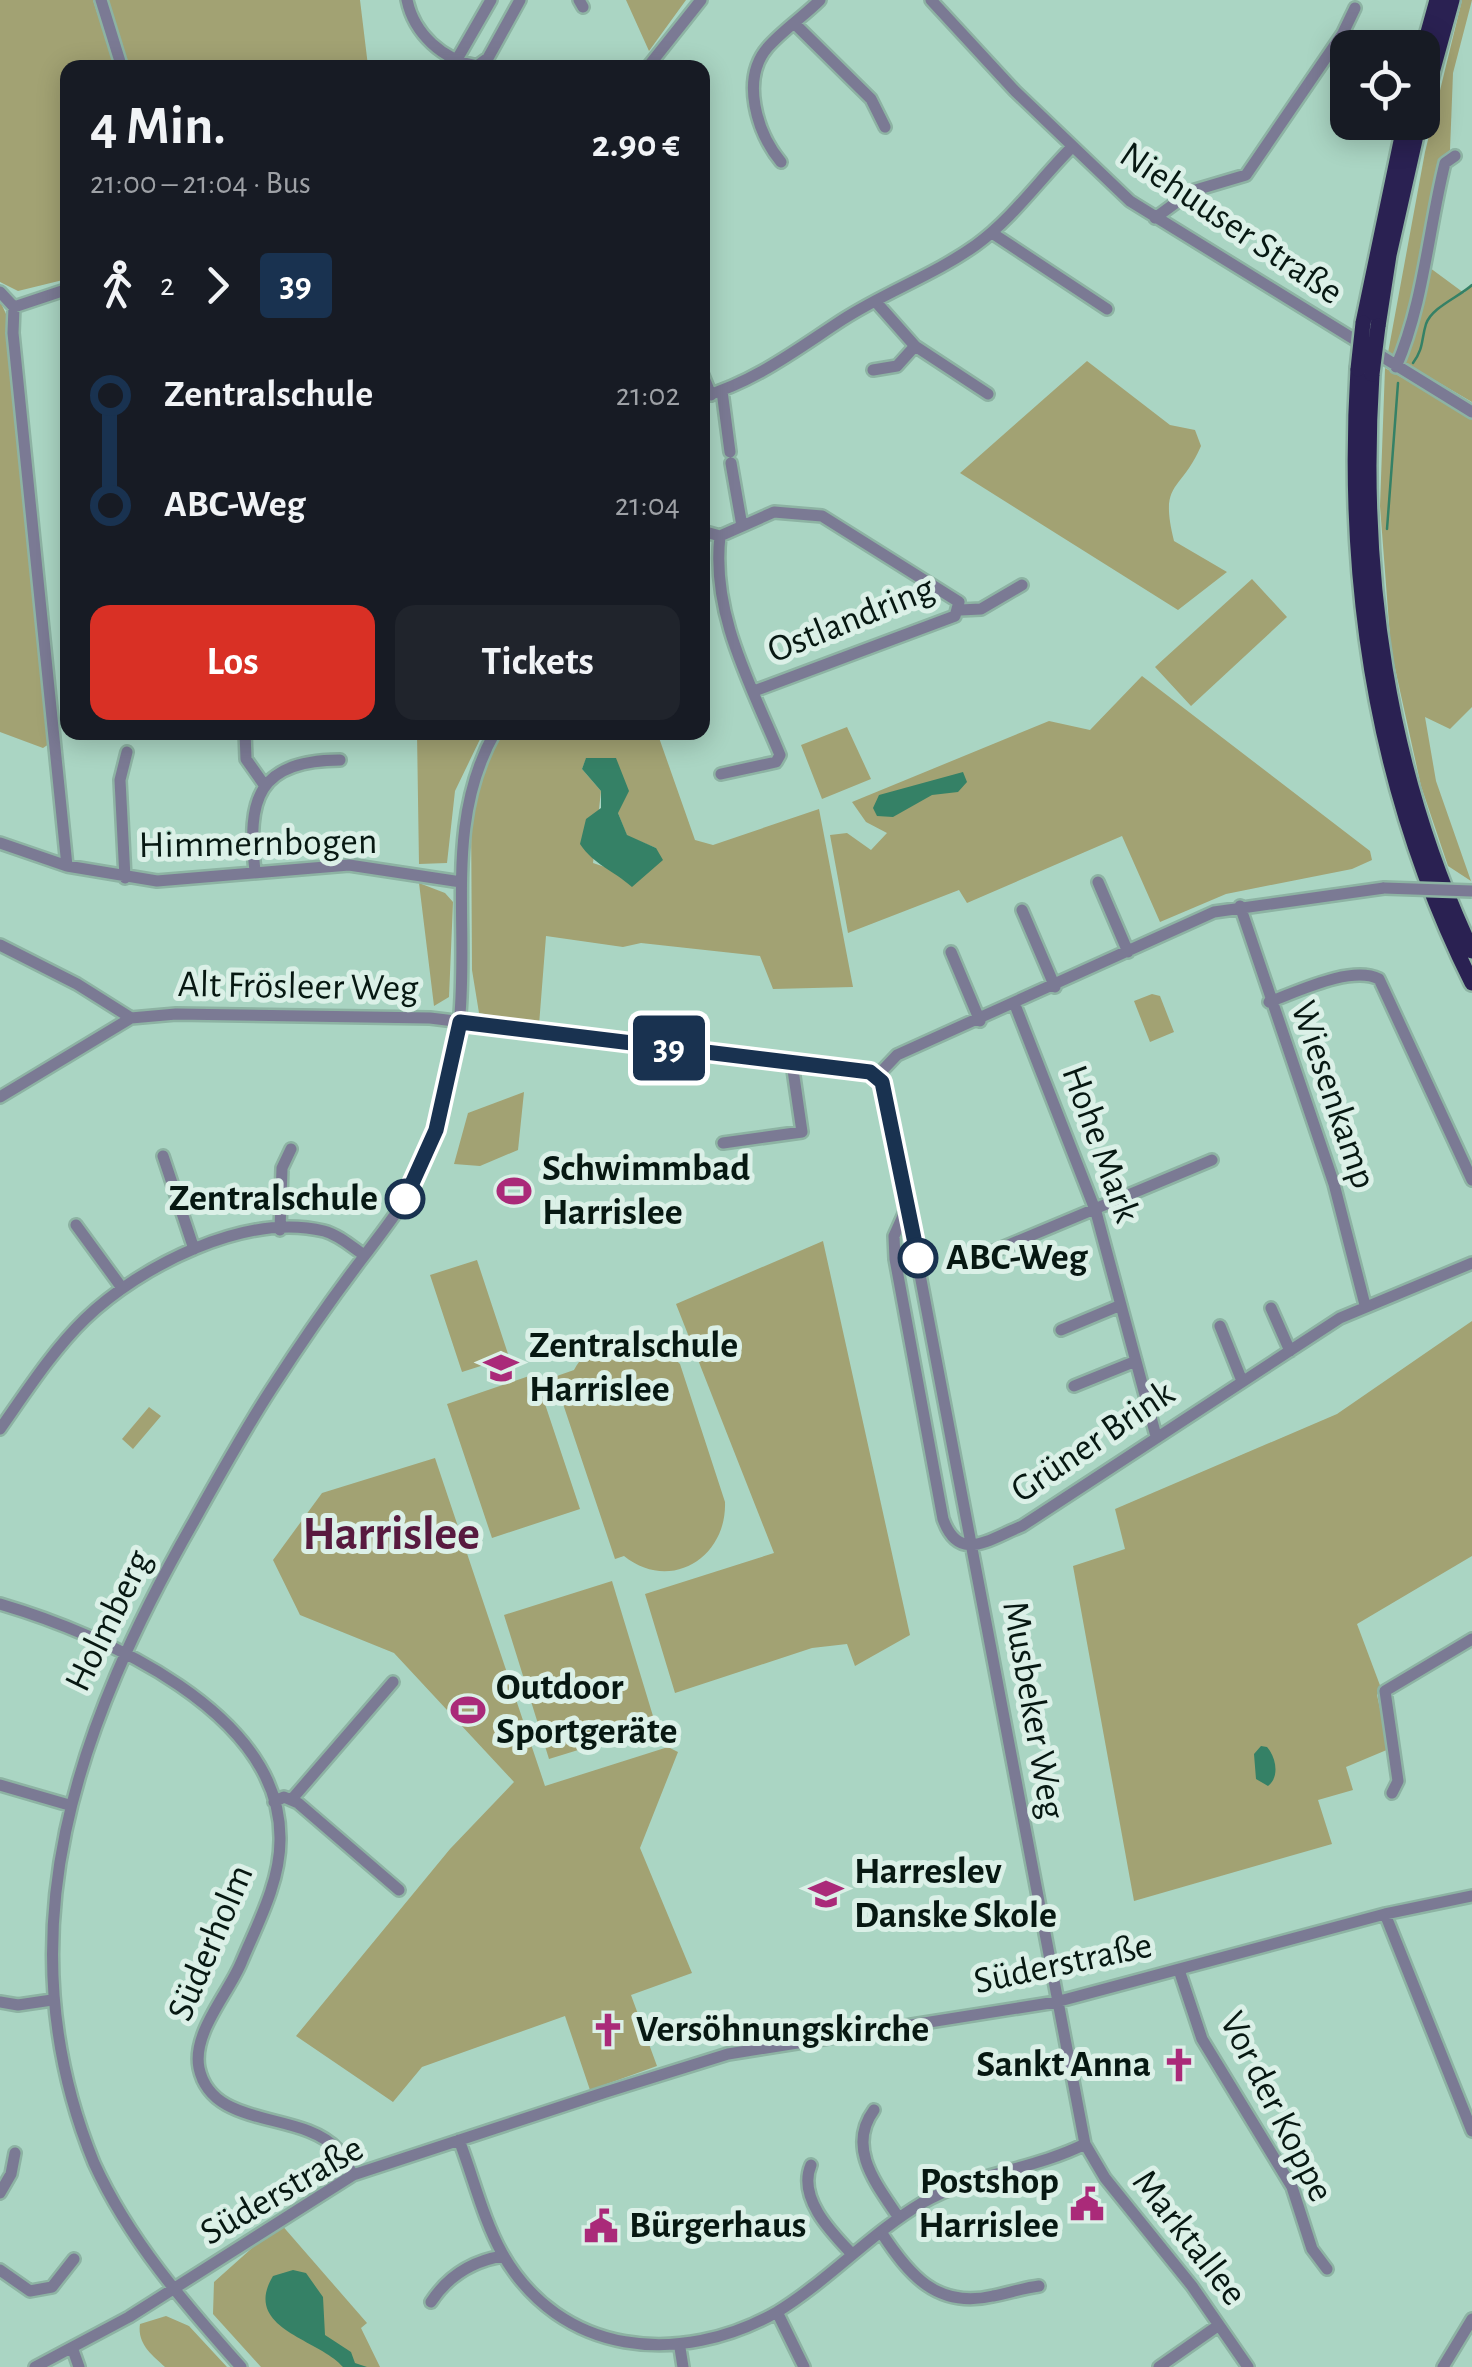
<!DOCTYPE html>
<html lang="de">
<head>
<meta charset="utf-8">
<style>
	body { margin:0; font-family:"Alegreya Sans",sans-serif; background:#20242c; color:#f1f3f6; height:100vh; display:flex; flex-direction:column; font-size:38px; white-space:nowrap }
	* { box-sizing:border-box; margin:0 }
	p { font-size:32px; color:#9ea1a6 }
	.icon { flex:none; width:55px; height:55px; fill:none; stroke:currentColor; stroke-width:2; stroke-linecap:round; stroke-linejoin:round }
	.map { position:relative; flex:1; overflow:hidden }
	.panel { position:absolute; left:60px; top:60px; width:650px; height:680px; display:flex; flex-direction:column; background:#171b24; border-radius:20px; box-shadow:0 5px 25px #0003 }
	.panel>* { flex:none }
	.badge { padding:0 20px; border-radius:8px; font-size:35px; line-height:65px }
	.tools { position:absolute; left:1330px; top:30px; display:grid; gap:20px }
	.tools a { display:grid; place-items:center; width:110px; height:110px; border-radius:20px; background:#171b24; box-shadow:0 5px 25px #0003; font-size:50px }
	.map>.badge { position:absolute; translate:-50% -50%; box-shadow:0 0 0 5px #fff }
	.legs { display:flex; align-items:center; gap:15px; height:110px; padding:0 30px; font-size:32px }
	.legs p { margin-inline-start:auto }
	.head { display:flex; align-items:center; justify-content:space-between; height:170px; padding:0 30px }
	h1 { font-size:55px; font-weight:600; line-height:75px }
	.cta { display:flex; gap:20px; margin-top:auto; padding:20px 30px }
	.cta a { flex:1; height:115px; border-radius:20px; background:#d93025; color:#fff; font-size:40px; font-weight:600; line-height:115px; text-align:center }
	.cta a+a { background:#20242c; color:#f1f3f6 }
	ul { padding:0 30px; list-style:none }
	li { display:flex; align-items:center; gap:35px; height:110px; font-size:38px }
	li i { display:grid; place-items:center; width:15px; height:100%; margin:0 12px; background:currentColor }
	li i::after { content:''; width:25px; height:25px; margin:-12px; border:8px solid; border-radius:50%; background:#171b24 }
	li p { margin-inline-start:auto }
	li:first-child i { background:linear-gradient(#0000 50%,currentColor 0) }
	li:last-child i { background:linear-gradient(currentColor 50%,#0000 0) }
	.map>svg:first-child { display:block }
</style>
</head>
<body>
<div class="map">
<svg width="1472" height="2367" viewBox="0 0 1472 2367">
	<rect width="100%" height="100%" fill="#aad5c3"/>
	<path fill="#a2a273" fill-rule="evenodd" d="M 0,0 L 93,0 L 115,67 L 68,68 L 67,279 L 18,291 L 0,282 Z
		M 108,0 L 360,0 L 368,66 L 128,67 Z
		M 626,0 L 686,0 L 649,51 Z
		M 1462,0 L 1472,0 L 1453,73 L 1450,150 L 1437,170 L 1422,262 L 1464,293 L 1472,285 L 1472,402 L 1388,353 L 1425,152 Z
		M 0,301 L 6,314 L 49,744 L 43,748 L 0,732 Z
		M 1087,361 L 1170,425 L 1195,430 L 1201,446 C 1180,494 1159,480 1174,541 L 1227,572 L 1178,610 L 960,473 Z
		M 1385,368 L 1472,417 L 1472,707 L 1450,729 L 1425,717 L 1436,781 L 1471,881 L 1448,866 L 1421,786 L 1391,650 L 1380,506 Z
		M 1252,579 L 1287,617 L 1191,706 L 1155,667 Z
		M 1142,676 L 1370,851 L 1372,860 L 1352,869 L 1226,894 L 1160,922 L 1122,836 L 967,903 L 959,890 L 848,933 L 830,835 L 847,833 L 871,850 L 887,833 L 866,822 L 852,802 L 1049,721 L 1090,730 Z
		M 847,727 L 871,779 L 822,799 L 801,745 Z
		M 657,732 L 695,840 L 713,845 L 819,809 L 853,987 L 773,989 L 760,956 L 641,943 L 623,947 L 546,936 L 539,1025 L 479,1013 L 472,970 L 471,804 L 496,738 L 500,733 ZM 616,758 L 618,813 L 627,836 L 656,848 L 614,870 L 593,863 L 601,791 L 582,769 L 586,759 Z
		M 417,733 L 483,733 L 455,791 L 447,863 L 419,864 Z
		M 419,883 L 445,893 L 453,902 L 449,997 L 434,1006 Z
		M 1152,994 L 1160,996 L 1174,1032 L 1150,1042 L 1134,1001 Z
		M 524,1092 L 518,1150 L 480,1166 L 454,1164 L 468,1113 Z
		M 823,1241 L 910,1635 L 855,1666 L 847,1644 L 812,1648 L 675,1693 L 645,1594 L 774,1553 L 676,1304 Z
		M 477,1260 L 509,1357 L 462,1372 L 430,1275 Z
		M 1472,1321 L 1472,1556 L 1357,1624 L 1381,1688 L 1377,1695 L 1389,1749 L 1346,1767 L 1353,1790 L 1318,1800 L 1332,1844 L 1134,1901 L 1073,1566 L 1125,1549 L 1115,1509 L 1337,1414 Z
		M 633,1336 L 660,1345 L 680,1364 L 725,1502 C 727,1558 670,1593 624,1556 L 615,1559 L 554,1377 L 574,1370 C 588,1345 606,1340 633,1336 Z
		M 535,1374 L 580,1509 L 492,1538 L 447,1404 Z
		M 149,1407 L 161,1416 L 133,1449 L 122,1439 Z
		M 435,1458 L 545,1786 L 668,1747 L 678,1752 L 640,1848 L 692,1973 L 631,1995 L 657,2066 L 590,2090 L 565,2016 L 422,2067 L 393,2102 L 296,2036 L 450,1849 L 514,1782 L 394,1653 L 300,1615 L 273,1560 L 322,1493 Z
		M 612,1581 L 656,1726 L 549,1759 L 504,1615 Z
		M 280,2223 L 367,2323 L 361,2328 L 380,2367 L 261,2367 L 213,2314 L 214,2282 Z
		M 166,2316 L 189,2326 L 227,2367 L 165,2367 C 152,2355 137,2344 140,2324 Z"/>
	<path fill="#358166" d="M 586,758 L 616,758 L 629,791 L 618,813 L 627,835 L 656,848 L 663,860 L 632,887 C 613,870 594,865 580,844 L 586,819 L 601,808 L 601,791 L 582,769 Z
		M 963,772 L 967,782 L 958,792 L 932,795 L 893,817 L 877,816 L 873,808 L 879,795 Z
		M 1261,1746 L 1267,1747 C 1276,1757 1280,1777 1268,1786 L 1256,1779 L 1254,1754 Z
		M 293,2270 L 306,2273 L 323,2297 L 325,2335 L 351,2352 L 355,2363 L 367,2367 L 343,2367 C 320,2339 241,2329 273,2276 Z"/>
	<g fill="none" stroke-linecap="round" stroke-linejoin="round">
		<path stroke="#358166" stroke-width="2.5" d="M 1413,363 C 1424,348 1421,340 1426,324 C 1432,307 1459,297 1472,285
			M 1387,529 L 1398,383"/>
		<g stroke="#8db3a3" stroke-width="16">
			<path id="minor" d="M 101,0 L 122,68
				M 407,0 C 414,34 443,60 477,66 L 488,58 L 520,0
				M 579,0 L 583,7
				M 931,0 L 1015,91 L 1130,201 L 1472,412
				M 796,25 L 871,99 L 885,127
				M 452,68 L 491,0
				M 647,68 L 701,0
				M 781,162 C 757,133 740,79 768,47 C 783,30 804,16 820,0
				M 1155,218 L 1192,191 L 1246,175 L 1343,33 L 1355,8
				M 992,233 L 1107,309
				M 0,292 L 14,307
				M 876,302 L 915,346 L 988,394
				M 14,307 L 13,333 L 67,866
				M 14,307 L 68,289
				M 1396,367 C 1424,302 1428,231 1445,163 L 1455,156
				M 873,370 L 897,366 L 915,346
				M 702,373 L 711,395
				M 722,391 L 730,452
				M 702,397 C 756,381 796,350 842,320 C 885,292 934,275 976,245 C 1013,218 1040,179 1072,147
				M 731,463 L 742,526
				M 702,531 L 720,536
				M 960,610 L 981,609 L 1022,585
				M 245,732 L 246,759 L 265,786
				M 721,774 L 776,762 L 780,755 C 751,685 711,614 720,536 L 774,512 L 822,516 L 959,602 L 955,616 L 754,691
				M 0,843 L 67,866 L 157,881 L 349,865 L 461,882
				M 255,871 C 247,800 257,760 340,760
				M 125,878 L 120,780 L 127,752
				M 1098,882 L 1128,952
				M 1240,906 L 1334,1184 L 1365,1305
				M 1022,910 L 1055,987
				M 0,945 L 77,984 L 131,1018
				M 951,952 L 980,1021
				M 1269,1002 C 1297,992 1351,965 1379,979 L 1472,1180
				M 1015,1005 L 1096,1212 L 1156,1436
				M 877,1076 L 897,1055 L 1214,912 L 1384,888
				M 0,1097 L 131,1018 L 176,1014 L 430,1018 L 861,1070 L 877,1076 L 888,1106 L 1085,2144 L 1105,2178 L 1192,2286 L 1248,2367
				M 723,1143 L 802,1132 L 792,1063
				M 163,1156 L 194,1249
				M 908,1205 L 894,1236 L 895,1259 L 943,1519 C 959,1564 989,1539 1022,1526 L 1340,1318 L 1472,1263
				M 76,1225 L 122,1288
				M 280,1230 L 282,1168 L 291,1149
				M 987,1254 L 1212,1160
				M 1271,1308 L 1290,1351
				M 1220,1326 L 1242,1381
				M 1061,1330 L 1121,1305
				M 1074,1386 L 1136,1361
				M 0,1429 C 26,1392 53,1350 85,1319 C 140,1266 246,1212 324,1231 C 339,1235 352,1247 364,1255
				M 0,1604 C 102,1634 282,1712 280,1840 C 280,1883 257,1925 241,1963 C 228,1994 192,2033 199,2068 C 212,2130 301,2110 337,2149 C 343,2156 348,2167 353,2175
				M 0,1785 L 69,1805
				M 1392,1793 L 1398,1781 L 1385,1691 L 1472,1639
				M 292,1799 L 393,1682
				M 274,1802 L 284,1797 L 298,1803 L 399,1890
				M 1385,1914 L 1472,2131
				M 1179,1970 L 1202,2039 L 1292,2187 L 1312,2249 L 1327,2269
				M 0,2002 L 18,2005 L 52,2000
				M 874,2110 C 846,2148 877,2185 899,2218
				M 459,2140 C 473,2176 483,2219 502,2253 C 560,2356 680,2367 777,2312 C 829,2280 870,2234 922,2203 C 974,2173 1033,2170 1085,2144
				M 811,2165 C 797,2198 832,2233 852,2254
				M 0,2193 L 11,2174 L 15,2153
				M 881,2232 C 909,2275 937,2309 993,2296 C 1009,2293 1023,2288 1039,2286
				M 0,2270 L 30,2291 L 52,2287 L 74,2259
				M 431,2302 C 448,2276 472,2261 503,2256
				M 777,2312 L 804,2367
				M 680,2348 L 683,2367
				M 73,2350 L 79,2367
				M 35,2367 L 129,2317 L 353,2175 L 606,2092 L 728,2054 L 1056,2002 L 1385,1914 L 1472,1896
				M 241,2367 C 185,2304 129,2240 94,2163 C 0,1934 79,1722 194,1521 C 219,1476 244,1431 272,1388 C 301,1343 332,1298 365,1255 C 385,1228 406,1203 419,1172 C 440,1125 454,1075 459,1025 C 470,925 443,824 495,732
				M 1159,2367 L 1219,2325
				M 1443,2367 L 1472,2319"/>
		</g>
		<g stroke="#8db3a3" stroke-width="20">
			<path id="highway" d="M 1422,54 L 1437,0
				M 1422,109 L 1452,0
				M 1363,323 L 1405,122
				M 1378,326 L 1389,255 L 1419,122
				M 1358,369 C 1345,582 1376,791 1472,983
				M 1372,374 C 1359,572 1387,771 1472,951"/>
		</g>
		<use href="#minor" stroke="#7b7a94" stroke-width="11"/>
		<use href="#highway" stroke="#2a2152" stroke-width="15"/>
		<g stroke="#8db3a3" stroke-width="16" stroke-linecap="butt">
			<path id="minor-bridge" d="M 1384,888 L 1472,891"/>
		</g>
		<g stroke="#8db3a3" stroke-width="20" stroke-linecap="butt">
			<path id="highway-bridge" d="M 1358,369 L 1363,323
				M 1372,374 L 1378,326"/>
		</g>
		<use href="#minor-bridge" stroke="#7b7a94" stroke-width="11"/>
		<use href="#highway-bridge" stroke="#2a2152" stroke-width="15"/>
	</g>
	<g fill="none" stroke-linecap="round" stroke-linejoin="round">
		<g stroke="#fff" stroke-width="22">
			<path id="line-1" d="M 405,1199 L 436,1130 L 460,1022 L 870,1072 L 882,1082 L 918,1258"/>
		</g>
		<use href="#line-1" stroke="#193250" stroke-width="15"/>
	</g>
	<defs>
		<g id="stadium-bare" transform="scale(2.7)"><path d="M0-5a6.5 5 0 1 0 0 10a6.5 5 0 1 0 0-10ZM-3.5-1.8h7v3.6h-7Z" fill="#aa2a79" stroke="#dbf0e7" stroke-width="2.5" paint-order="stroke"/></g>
		<g id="school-bare" transform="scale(2.7)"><path d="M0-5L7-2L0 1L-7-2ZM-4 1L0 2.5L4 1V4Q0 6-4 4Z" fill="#aa2a79" stroke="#dbf0e7" stroke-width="2.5" paint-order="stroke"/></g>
		<g id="church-bare" transform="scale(2.7)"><path d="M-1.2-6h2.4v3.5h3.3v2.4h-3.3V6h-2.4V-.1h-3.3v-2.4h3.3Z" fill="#aa2a79" stroke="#dbf0e7" stroke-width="2.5" paint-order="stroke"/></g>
		<g id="civic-bare" transform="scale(2.7)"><path d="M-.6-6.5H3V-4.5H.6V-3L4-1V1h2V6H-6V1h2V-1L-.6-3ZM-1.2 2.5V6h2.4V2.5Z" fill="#aa2a79" stroke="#dbf0e7" stroke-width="2.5" paint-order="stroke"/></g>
	</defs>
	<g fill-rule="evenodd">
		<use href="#stadium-bare" x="514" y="1191"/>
		<use href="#school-bare" x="501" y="1368"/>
		<use href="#stadium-bare" x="468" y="1710"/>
		<use href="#school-bare" x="826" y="1894"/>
		<use href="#church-bare" x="608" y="2030"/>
		<use href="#church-bare" x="1179" y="2065"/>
		<use href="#civic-bare" x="1087" y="2204"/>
		<use href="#civic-bare" x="601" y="2226"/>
	</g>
	<g fill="#fff" stroke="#193250" stroke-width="5">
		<circle cx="405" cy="1199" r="18"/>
		<circle cx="918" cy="1258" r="18"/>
	</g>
	<g text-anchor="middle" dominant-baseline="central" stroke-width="10" stroke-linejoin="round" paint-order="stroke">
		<g font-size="38" fill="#071812" stroke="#dbf0e7">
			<text transform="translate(1231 224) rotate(34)">Niehuuser Straße</text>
			<text transform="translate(851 620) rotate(-22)">Ostlandring</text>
			<text transform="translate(258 844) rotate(-1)">Himmernbogen</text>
			<text transform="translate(298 987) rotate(1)">Alt Frösleer Weg</text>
			<text transform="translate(1333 1095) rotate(71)">Wiesenkamp</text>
			<text transform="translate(1100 1144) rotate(70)">Hohe Mark</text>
			<text transform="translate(1093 1442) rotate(-34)">Grüner Brink</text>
			<text transform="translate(109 1621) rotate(-64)">Holmberg</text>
			<text transform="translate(1033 1710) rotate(80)">Musbeker Weg</text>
			<text transform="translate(211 1943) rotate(-67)">Süderholm</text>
			<text transform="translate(1063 1964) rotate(-12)">Süderstraße</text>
			<text transform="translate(1276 2107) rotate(63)">Vor der Koppe</text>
			<text transform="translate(282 2191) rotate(-30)">Süderstraße</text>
			<text transform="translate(1189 2238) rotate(52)">Marktallee</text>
		</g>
		<g font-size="38" font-weight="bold" fill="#071812" stroke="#dbf0e7" text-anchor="start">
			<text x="542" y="1169">Schwimmbad<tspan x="542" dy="44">Harrislee</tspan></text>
			<text x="529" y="1346">Zentralschule<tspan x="529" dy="44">Harrislee</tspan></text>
			<text x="496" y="1688">Outdoor<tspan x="496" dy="44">Sportgeräte</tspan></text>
			<text x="854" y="1872">Harreslev<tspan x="854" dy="44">Danske Skole</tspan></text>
			<text x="636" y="2030">Versöhnungskirche</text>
			<text x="1151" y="2065" text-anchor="end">Sankt Anna</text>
			<text x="1059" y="2182" text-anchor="end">Postshop<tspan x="1059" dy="44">Harrislee</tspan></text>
			<text x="629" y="2226">Bürgerhaus</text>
		</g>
		<g font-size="38" font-weight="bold" fill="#071812" stroke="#dbf0e7" text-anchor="end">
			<text x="378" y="1199">Zentralschule</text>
			<text x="946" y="1258" text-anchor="start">ABC-Weg</text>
		</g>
		<g font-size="48" font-weight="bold" fill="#581a3f" stroke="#dbf0e7">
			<text x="391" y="1535">Harrislee</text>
		</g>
	</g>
</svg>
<div class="tools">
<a><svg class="icon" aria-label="locate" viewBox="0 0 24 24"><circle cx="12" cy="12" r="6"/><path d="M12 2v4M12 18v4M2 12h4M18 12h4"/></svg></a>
</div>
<b class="badge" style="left:669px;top:1048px;background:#193250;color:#fff">39</b>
<section class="panel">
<div class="head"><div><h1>4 Min.</h1><p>21:00 – 21:04 · Bus</p></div><b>2.90 €</b></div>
<div class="legs"><svg class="icon" aria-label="walk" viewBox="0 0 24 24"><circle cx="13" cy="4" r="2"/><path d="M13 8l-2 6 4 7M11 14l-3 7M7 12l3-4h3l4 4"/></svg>2<svg class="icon" aria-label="forward" viewBox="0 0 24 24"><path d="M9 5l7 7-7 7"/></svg><b class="badge" style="background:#193250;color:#fff">39</b></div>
<ul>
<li><i style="color:#193250"></i><b>Zentralschule</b><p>21:02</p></li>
<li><i style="color:#193250"></i><b>ABC-Weg</b><p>21:04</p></li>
</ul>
<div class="cta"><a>Los</a><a>Tickets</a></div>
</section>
</div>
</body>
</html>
